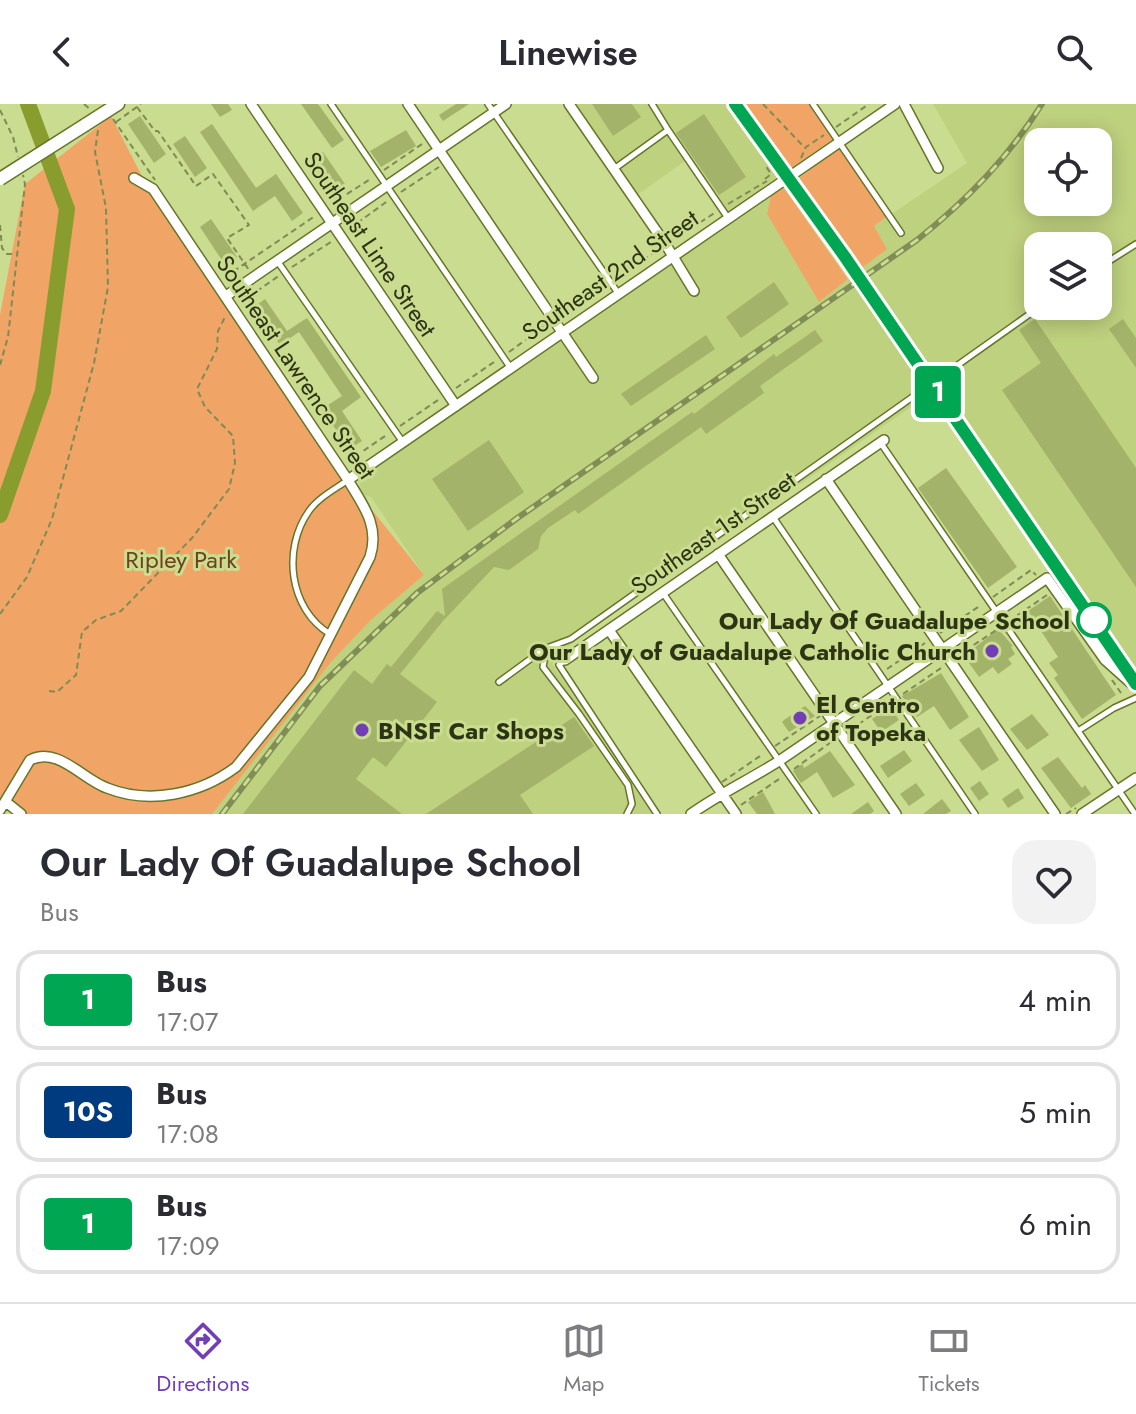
<!DOCTYPE html>
<html lang="en">
<head>
<meta charset="utf-8">
<style>
	body { margin:0; font-family:Jost,sans-serif; background:#f2f2f3; color:#2b2b33; height:100vh; display:flex; flex-direction:column; font-size:30px; white-space:nowrap }
	* { box-sizing:border-box; margin:0 }
	p { font-size:26px; color:#7c7c81 }
	.icon { flex:none; width:44px; height:44px; fill:none; stroke:currentColor; stroke-width:2; stroke-linecap:round; stroke-linejoin:round }
	.map { position:relative; height:710px; overflow:hidden }
	.details { display:flex; flex-direction:column; background:#fff; flex:1 }
	.details>* { flex:none }
	.badge { padding:0 16px; border-radius:6px; font-size:28px; line-height:52px }
	.tools { position:absolute; left:1024px; top:24px; display:grid; gap:16px }
	.tools a { display:grid; place-items:center; width:88px; height:88px; border-radius:16px; background:#fff; box-shadow:0 4px 20px #0003; font-size:40px }
	.map>.badge { position:absolute; translate:-50% -50%; box-shadow:0 0 0 4px #fff }
	.round { display:grid; place-items:center; flex:none; width:84px; height:84px; border-radius:24px; background:#f2f2f3 }
	.overview { display:flex; align-items:center; justify-content:space-between; height:136px; padding:0 40px }
	h1 { font-size:38px; font-weight:600; line-height:60px }
	ul { padding:0; list-style:none }
	li { display:flex; align-items:center; gap:24px; height:100px; margin:0 16px 12px; padding:0 24px; border:4px solid #e1e1e2; border-radius:24px }
	li div { flex:1 }
	li b { display:block; font-size:30px }
	li em { font-style:normal }
	li .badge { min-width:88px; font-weight:700; text-align:center }
	header { display:flex; justify-content:space-between; align-items:center; height:104px; padding:0 40px; background:#fff; font-size:36px; font-weight:600 }
	.dock { display:flex; justify-content:space-around; align-items:center; height:112px; border-top:2px solid #e1e1e2; background:#fff; font-size:22px; color:#7c7c81 }
	.dock a { display:grid; justify-items:center; gap:4px }
	.dock .current { color:#713eb6 }
	.map>svg:first-child { display:block }
</style>
</head>
<body>
<header><svg class="icon" aria-label="back" viewBox="0 0 24 24"><path d="M15 5l-7 7 7 7"/></svg>Linewise<svg class="icon" aria-label="search" viewBox="0 0 24 24"><circle cx="10" cy="10" r="6"/><path d="M15 15l6 6"/></svg></header>
<div class="map">
<svg width="1136" height="710" viewBox="0 0 1136 710">
	<rect width="100%" height="100%" fill="#cadc8f"/>
	<path fill="#bed17e" fill-rule="evenodd" d="M 575,0 L 726,0 L 777,73 L 721,112 L 685,57 L 637,91 Z
		M 933,0 L 1136,0 L 1136,565 L 941,282 L 573,538 L 552,560 L 656,710 L 211,710 L 331,558 L 372,515 L 424,471 L 371,393 L 365,391 L 361,384 L 359,377 L 362,372 L 771,93 L 767,110 L 819,197 L 887,145 L 874,122 L 967,59 ZM 1038,38 L 1098,38 L 1098,98 L 1038,98 ZM 1038,142 L 1098,142 L 1098,202 L 1038,202 Z"/>
	<path fill="#f0a567" d="M 743,0 L 814,0 L 836,33 L 791,64 Z
		M 111,12 L 146,80 L 348,376 L 424,471 L 372,515 L 331,558 L 212,710 L 21,710 L 0,693 L 0,211 L 25,80 Z
		M 842,42 L 888,112 L 874,122 L 887,145 L 862,164 L 799,74 Z
		M 784,84 L 848,175 L 819,198 L 767,110 L 771,92 Z"/>
	<g fill="none" stroke-linecap="round" stroke-linejoin="round">
		<path stroke="#899d2f" stroke-width="16" d="M 0,411 L 43,287 L 67,105 L 28,0"/>
	</g>
	<path fill="#a3b369" d="M 211,0 L 228,0 L 232,6 L 220,13 Z
		M 301,0 L 318,0 L 344,36 L 332,44 Z
		M 456,0 L 469,0 L 443,17 L 439,11 Z
		M 592,0 L 632,0 L 641,13 L 613,32 Z
		M 704,10 L 746,73 L 719,91 L 676,29 Z
		M 140,12 L 166,50 L 154,59 L 128,20 Z
		M 212,20 L 256,84 L 276,70 L 303,109 L 292,117 L 275,92 L 253,107 L 200,28 Z
		M 406,26 L 416,42 L 381,63 L 370,47 Z
		M 185,32 L 207,64 L 195,73 L 173,40 Z
		M 323,48 L 345,80 L 333,89 L 311,57 Z
		M 211,115 L 237,153 L 225,161 L 200,123 Z
		M 774,178 L 789,200 L 741,234 L 726,213 Z
		M 265,195 L 287,227 L 307,214 L 361,293 L 342,307 L 362,337 L 349,345 L 322,305 L 342,292 L 299,228 L 280,241 L 254,203 Z
		M 1035,215 L 1136,364 L 1136,483 L 1002,286 L 1041,259 L 1019,226 Z
		M 1123,215 L 1136,234 L 1136,264 L 1109,225 Z
		M 815,226 L 823,237 L 760,282 L 764,289 L 706,330 L 701,323 L 578,410 L 575,406 L 548,424 L 541,432 L 538,445 L 509,466 L 494,463 L 443,517 L 400,570 L 437,598 L 386,663 L 373,653 L 356,675 L 402,710 L 243,710 L 354,566 L 372,580 L 387,560 L 391,563 L 437,507 L 445,512 L 442,485 L 692,308 L 694,310 L 774,250 L 776,253 Z
		M 706,231 L 715,245 L 631,302 L 621,290 Z
		M 489,336 L 524,388 L 468,427 L 432,375 Z
		M 946,364 L 1017,463 L 988,484 L 918,384 Z
		M 1050,492 L 1116,591 L 1082,615 L 1054,574 L 1058,571 L 1049,559 L 1058,553 L 1028,507 Z
		M 998,525 L 1013,542 L 1011,543 L 1015,550 L 1008,555 L 1012,560 L 998,570 L 993,563 L 979,573 L 964,552 Z
		M 941,569 L 969,613 L 950,626 L 934,602 L 917,613 L 902,592 Z
		M 805,602 L 815,612 L 789,628 L 782,618 L 784,616 Z
		M 890,603 L 899,616 L 881,628 L 872,615 Z
		M 1032,610 L 1049,631 L 1027,646 L 1010,625 Z
		M 574,613 L 594,642 L 520,691 L 533,710 L 426,710 Z
		M 979,623 L 999,656 L 982,667 L 959,636 Z
		M 904,646 L 912,657 L 888,674 L 880,662 Z
		M 830,647 L 855,681 L 833,694 L 817,668 L 801,679 L 793,667 L 802,660 L 804,664 Z
		M 1058,653 L 1082,684 L 1085,681 L 1091,690 L 1071,704 L 1041,664 Z
		M 980,677 L 989,690 L 979,697 L 970,684 Z
		M 916,679 L 925,691 L 909,702 L 900,690 Z
		M 1018,684 L 1024,694 L 1008,704 L 1002,695 Z
		M 763,688 L 767,695 L 775,710 L 757,710 L 748,698 Z
		M 942,695 L 951,707 L 946,710 L 923,710 Z
		M 868,698 L 874,707 L 870,710 L 851,710 Z"/>
	<g fill="none" stroke-linecap="round" stroke-linejoin="round">
		<g stroke="#66752a" stroke-width="8">
			<path id="lane" d="M 331,0 L 510,263
				M 488,0 L 618,189
				M 813,0 L 901,129
				M 668,26 L 728,114
				M 614,65 L 668,26 L 652,0
				M 278,158 L 402,337
				M 1098,164 L 1136,140
				M 880,338 L 1135,710
				M 773,413 L 975,710
				M 663,489 L 816,710
				M 330,530 C 289,505 282,445 309,407 C 318,394 335,385 348,376
				M 556,541 L 545,552 L 543,563 L 579,610 L 628,681 L 632,700 L 627,710
				M 565,556 L 559,561 L 657,710
				M 499,578 L 544,545 L 571,535 L 1041,202
				M 1078,627 L 1114,604 L 1136,594"/>
		</g>
		<g stroke="#66752a" stroke-width="12">
			<path id="street" d="M 251,0 L 456,302
				M 408,0 L 593,274
				M 569,0 L 666,141 L 694,187
				M 904,0 L 938,64
				M 226,192 L 506,0
				M 826,375 L 1055,710
				M 348,376 L 895,0
				M 718,450 L 896,710
				M 609,526 L 736,710
				M 565,556 L 884,336
				M 6,698 L 21,710
				M 0,706 L 30,656 C 58,642 82,675 107,684 C 150,701 200,690 236,663 L 309,573 L 370,453 C 380,422 363,401 348,376 L 153,85 L 134,74
				M 691,710 C 719,690 749,676 779,657 L 1047,474 L 1105,556 L 1133,581
				M 1082,710 L 1136,674"/>
		</g>
		<g stroke="#66752a" stroke-width="15">
			<path id="secondary" d="M 735,0 L 776,57
				M 85,21 L 118,0
				M 800,90 L 845,153
				M 1039,436 L 1136,580"/>
		</g>
		<path stroke="#7f8b54" stroke-width="2" stroke-dasharray="6 4" stroke-linecap="butt" d="M 84,0 L 91,6
			M 763,0 L 805,44
			M 137,3 L 155,27 L 158,27 L 196,82 L 213,70 L 249,121 L 227,134 L 249,166
			M 0,6 L 13,33 L 18,53
			M 113,15 L 155,76
			M 116,18 L 141,0
			M 836,23 L 869,0
			M 801,54 L 806,43 L 824,31
			M 384,66 L 425,38
			M 765,75 L 771,70 L 767,64 L 769,63
			M 401,88 L 439,63
			M 728,100 L 767,77
			M 330,101 L 372,74
			M 0,121 L 2,144 L 7,150 L 18,150
			M 349,125 L 389,96
			M 675,135 L 716,108
			M 292,163 L 334,136
			M 225,173 L 315,112
			M 618,173 L 659,145
			M 240,199 L 280,171
			M 561,210 L 606,181
			M 509,248 L 546,221
			M 0,261 L 8,233 L 25,80 L 23,71
			M 456,284 L 497,256
			M 400,322 L 441,294
			M 347,358 L 388,330
			M 993,493 L 1031,466 L 1036,471
			M 0,510 L 27,473 L 52,415 L 94,259 L 108,183 L 106,104 L 95,48 L 98,26
			M 1009,517 L 1047,491
			M 940,529 L 981,501
			M 957,552 L 998,525
			M 887,565 L 925,539
			M 1112,576 L 1121,589
			M 49,587 L 57,588 L 76,571 L 82,528 L 96,516 L 121,507 L 192,434 L 229,385 L 235,359 L 233,332 L 205,303 L 197,285 L 217,245 L 218,227 L 226,211
			M 903,590 L 944,562
			M 850,626 L 891,598
			M 775,642 L 820,612
			M 794,665 L 834,636
			M 722,678 L 763,650
			M 741,701 L 782,673
			M 1066,710 L 1076,704"/>
		<use href="#lane" stroke="#fff" stroke-width="5"/>
		<use href="#street" stroke="#fff" stroke-width="9"/>
		<use href="#secondary" stroke="#fff" stroke-width="12"/>
		<g stroke="#808d56" stroke-width="6">
			<path id="rail" d="M 222,710 L 320,582 L 417,489 L 516,415 L 917,136 C 967,96 1008,54 1042,0"/>
		</g>
		<use href="#rail" stroke="#cadc8f" stroke-width="3" stroke-dasharray="9" stroke-linecap="butt"/>
		<g stroke="#66752a" stroke-width="15" stroke-linecap="butt">
			<path id="secondary-bridge" d="M 776,57 L 800,90
				M 0,75 L 85,21
				M 845,153 L 1039,436"/>
		</g>
		<use href="#secondary-bridge" stroke="#fff" stroke-width="12"/>
	</g>
	<g fill="none" stroke-linecap="round" stroke-linejoin="round">
		<g stroke="#fff" stroke-width="18">
			<path id="line" d="M 735,0 L 845,153 L 1136,580"/>
		</g>
		<use href="#line" stroke="#00a651" stroke-width="12"/>
	</g>
	<circle fill="#fff" stroke="#00a651" stroke-width="4" cx="1094" cy="516" r="16"/>
	<g fill="#713eb6" stroke="#cadc8f" stroke-width="3">
		<circle cx="992" cy="547" r="8"/>
		<circle cx="800" cy="614" r="8"/>
		<circle cx="362" cy="626" r="8"/>
	</g>
	<g text-anchor="middle" dominant-baseline="central" stroke-width="6" stroke-linejoin="round" paint-order="stroke">
		<g font-size="24" fill="#2d3415" stroke="#cadc8f">
			<text transform="translate(370 140) rotate(56)">Southeast Lime Street</text>
			<text transform="translate(610 171) rotate(-35)">Southeast 2nd Street</text>
			<text transform="translate(296 263) rotate(56)">Southeast Lawrence Street</text>
			<text transform="translate(713 429) rotate(-35)">Southeast 1st Street</text>
		</g>
		<g font-size="24" fill="#6e431d" stroke="#cadc8f">
			<text x="181" y="455">Ripley Park</text>
		</g>
		<g font-size="24" font-weight="bold" fill="#2d3415" stroke="#cadc8f" text-anchor="end">
			<text x="1070" y="516">Our Lady Of Guadalupe School</text>
		</g>
		<g font-size="24" font-weight="bold" fill="#2d3415" stroke="#cadc8f" text-anchor="start">
			<text x="976" y="547" text-anchor="end">Our Lady of Guadalupe Catholic Church</text>
			<text x="816" y="600">El Centro<tspan x="816" dy="28">of Topeka</tspan></text>
			<text x="378" y="626">BNSF Car Shops</text>
		</g>
	</g>
</svg>
<div class="tools">
<a><svg class="icon" aria-label="locate" viewBox="0 0 24 24"><circle cx="12" cy="12" r="6"/><path d="M12 2v4M12 18v4M2 12h4M18 12h4"/></svg></a>
<a><svg class="icon" aria-label="layers" viewBox="0 0 24 24"><path d="M12 4l9 5-9 5-9-5zM3 14l9 5 9-5"/></svg></a>
</div>
<b class="badge" style="left:938px;top:288px;background:#00a651;color:#fff">1</b>
</div>
<section class="details">
<div class="overview"><div><h1>Our Lady Of Guadalupe School</h1><p>Bus</p></div><a class="round"><svg class="icon" aria-label="heart" viewBox="0 0 24 24"><path d="M12 20l-8-8c-3-5 5-10 8-4 3-6 11-1 8 4z"/></svg></a></div>
<ul>
<li><span class="badge" style="background:#00a651;color:#fff">1</span><div><b>Bus</b><p>17:07</p></div><em>4 min</em></li>
<li><span class="badge" style="background:#003b80;color:#fff">10S</span><div><b>Bus</b><p>17:08</p></div><em>5 min</em></li>
<li><span class="badge" style="background:#00a651;color:#fff">1</span><div><b>Bus</b><p>17:09</p></div><em>6 min</em></li>
</ul>
</section>
<nav class="dock">
<a class="current"><svg class="icon" aria-label="directions" viewBox="0 0 24 24"><path d="M12 3l9 9-9 9-9-9zM9 14v-3h6M13 9l2 2-2 2"/></svg>Directions</a>
<a><svg class="icon" aria-label="map" viewBox="0 0 24 24"><path d="M3 6l6-2 6 2 6-2v14l-6 2-6-2-6 2zM9 4v14M15 6v14"/></svg>Map</a>
<a><svg class="icon" aria-label="tickets" viewBox="0 0 24 24"><path d="M3 7h18v10H3zM15 7v10"/></svg>Tickets</a>
</nav>
</body>
</html>
